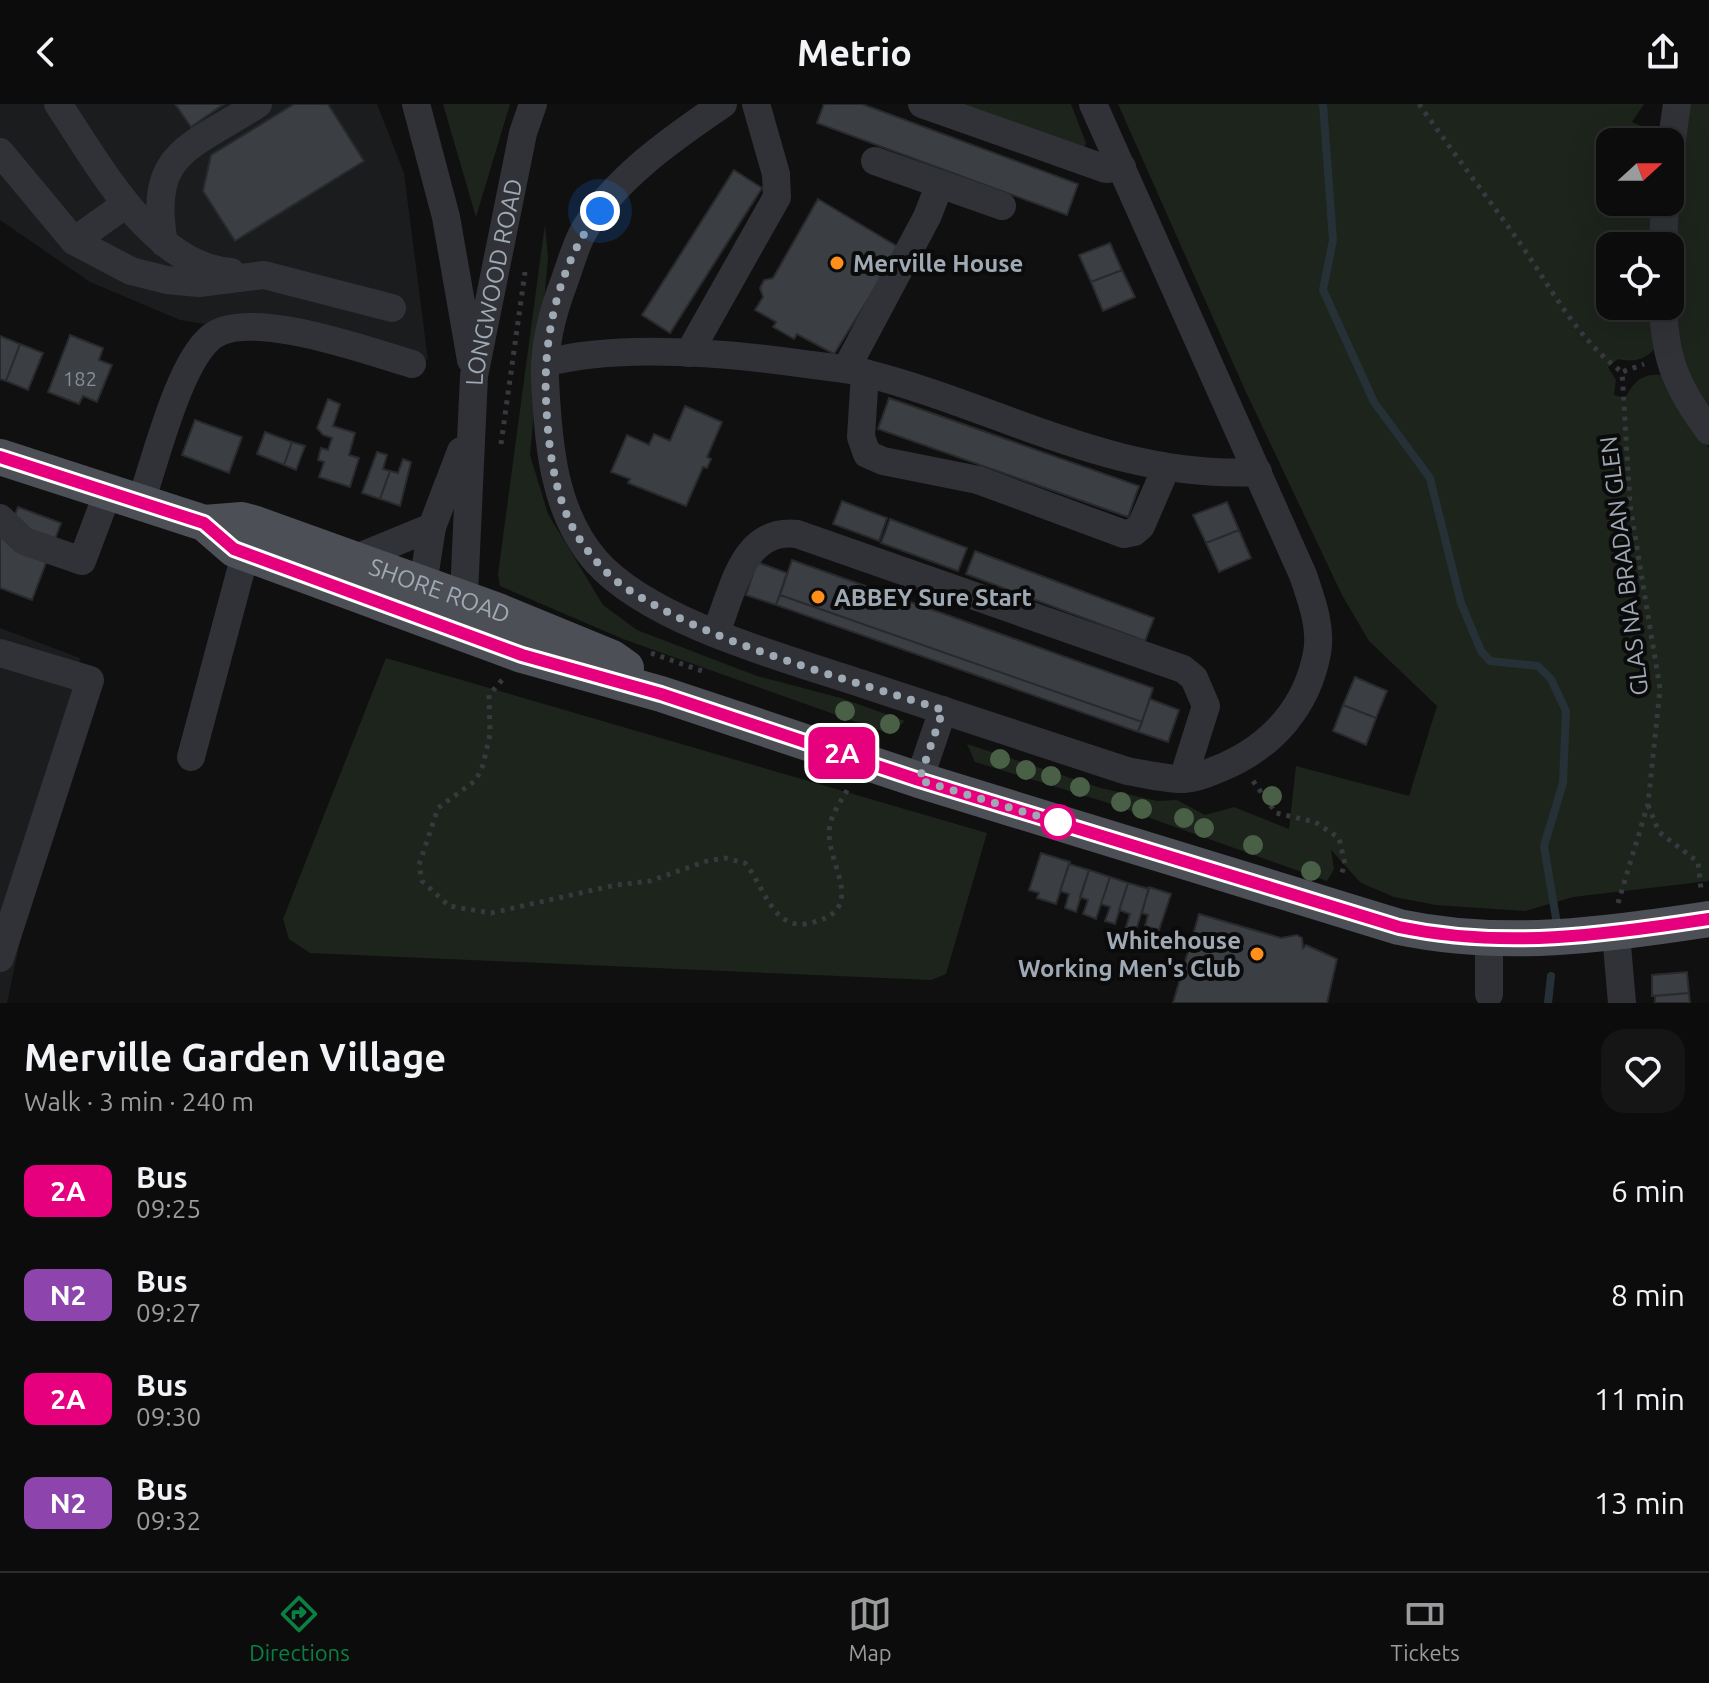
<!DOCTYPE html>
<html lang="en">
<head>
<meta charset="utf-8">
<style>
	body { margin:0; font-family:Ubuntu,sans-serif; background:#151516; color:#f1f3f6; height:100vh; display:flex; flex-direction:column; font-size:30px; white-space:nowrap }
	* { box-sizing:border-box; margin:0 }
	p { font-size:26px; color:#9a9b9d }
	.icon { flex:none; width:44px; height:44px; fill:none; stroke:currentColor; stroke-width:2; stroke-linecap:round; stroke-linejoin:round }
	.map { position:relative; height:899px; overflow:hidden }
	.panel { display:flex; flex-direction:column; background:#0c0c0d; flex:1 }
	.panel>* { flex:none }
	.badge { padding:0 16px; border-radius:12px; font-size:28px; line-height:52px }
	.needle { width:52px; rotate:69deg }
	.controls { position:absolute; left:1596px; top:24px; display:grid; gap:16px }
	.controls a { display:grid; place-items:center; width:88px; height:88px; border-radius:16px; background:#0c0c0d; box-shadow:0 8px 32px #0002,0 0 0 2px #2c2c2e; font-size:40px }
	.you { position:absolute; width:40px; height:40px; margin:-20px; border:6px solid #fff; border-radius:50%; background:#1a73e8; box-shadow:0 0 0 12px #1a73e833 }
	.map>.badge { position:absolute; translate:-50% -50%; box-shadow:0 0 0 4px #fff }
	.round { display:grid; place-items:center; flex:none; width:84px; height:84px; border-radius:24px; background:#151516 }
	.overview { display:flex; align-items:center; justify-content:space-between; height:136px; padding:0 24px }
	h1 { font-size:38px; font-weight:700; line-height:60px }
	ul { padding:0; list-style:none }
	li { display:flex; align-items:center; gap:24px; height:104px; padding:0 24px }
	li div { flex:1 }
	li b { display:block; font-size:30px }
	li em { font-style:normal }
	li .badge { min-width:88px; font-weight:700; text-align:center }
	header { display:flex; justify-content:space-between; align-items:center; height:104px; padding:0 24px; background:#0c0c0d; font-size:36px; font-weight:700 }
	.dock { display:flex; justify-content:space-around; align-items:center; height:112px; border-top:2px solid #2c2c2e; background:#0c0c0d; font-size:22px; color:#9a9b9d }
	.dock a { display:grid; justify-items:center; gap:4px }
	.dock .active { color:#0b8043 }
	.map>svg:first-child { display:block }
</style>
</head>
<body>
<header><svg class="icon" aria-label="back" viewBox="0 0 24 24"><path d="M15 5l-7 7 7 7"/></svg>Metrio<svg class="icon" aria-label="share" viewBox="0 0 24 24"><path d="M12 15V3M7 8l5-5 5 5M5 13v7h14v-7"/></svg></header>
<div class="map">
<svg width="1709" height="899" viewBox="0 0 1709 899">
	<rect width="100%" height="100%" fill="#101011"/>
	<path fill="#1b1c1e" d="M 0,0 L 377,0 L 404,69 L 428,256 L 180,216 L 90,178 L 0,116 Z
		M 0,524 L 80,554 L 7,899 L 0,899 Z"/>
	<path fill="#1c241c" d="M 443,0 L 510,0 L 476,113 Z
		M 945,0 L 1071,0 L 1086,39 L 1083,49 Z
		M 1118,0 L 1644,0 L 1632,18 L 1657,29 L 1661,38 L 1610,38 L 1610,98 L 1661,98 L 1656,142 L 1610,142 L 1610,202 L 1656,202 L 1658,241 C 1647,255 1636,259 1618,255 L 1608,263 L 1616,276 L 1614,291 L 1625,294 C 1635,276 1642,269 1664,271 L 1709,344 L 1709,777 L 1573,793 L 1525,807 L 1436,801 L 1394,793 L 1361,779 L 1331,746 L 1334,765 L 1327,777 L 1105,698 L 975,658 L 967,640 L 1101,684 L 1157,697 L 1177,696 L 1205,711 L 1234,703 L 1289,725 L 1296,662 L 1409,692 L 1437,602 L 1369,537 L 1342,491 L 1245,286 Z
		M 1691,0 L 1709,0 L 1709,318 C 1686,278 1670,227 1670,180 L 1676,176 L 1678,130 L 1672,123 L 1680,48 Z
		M 545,120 L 548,154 L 530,351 L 548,410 L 603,501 L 637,526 L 757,572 L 841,594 L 905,617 L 890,630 L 623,535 L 500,482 L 498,470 Z
		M 386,554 L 987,729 L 946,870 L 931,876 L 310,849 L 289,835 L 283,815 Z"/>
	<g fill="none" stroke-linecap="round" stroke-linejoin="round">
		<path stroke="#253136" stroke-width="8" d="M 1323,0 L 1333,136 L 1323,186 L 1374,298 L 1430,374 L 1461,499 L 1481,547 L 1490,557 L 1538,562 L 1551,575 L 1566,607 L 1563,679 L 1544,742 L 1556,814
			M 1548,899 L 1551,872"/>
	</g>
	<path fill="#3b3e42" stroke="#292a2d" stroke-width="2" d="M 175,0 L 224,0 L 191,23 Z
		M 294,0 L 328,0 L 364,57 L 235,137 L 203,87 L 211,51 Z
		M 824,0 L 862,0 L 1078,80 L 1067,111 L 817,19 Z
		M 734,66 L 762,84 L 670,229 L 642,211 Z
		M 818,95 L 900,144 L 834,250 L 797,230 L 794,235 L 773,223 L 776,218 L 755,206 L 763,193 L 760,184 L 764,176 L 773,174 Z
		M 1110,139 L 1122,166 L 1091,178 L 1079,151 Z
		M 1122,166 L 1135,193 L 1103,207 L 1091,178 Z
		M 70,231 L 103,244 L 99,256 L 112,261 L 97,298 L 83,292 L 79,300 L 48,288 Z
		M 0,232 L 20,240 L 6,277 L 0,275 Z
		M 20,240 L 43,249 L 28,286 L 6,277 Z
		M 889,294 L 1139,382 L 1128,413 L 878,325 Z
		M 328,295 L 340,300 L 333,322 L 355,329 L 349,351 L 359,354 L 350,383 L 319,373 L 324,358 L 318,356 L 321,344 L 328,346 L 332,334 L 323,331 L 317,324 Z
		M 685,302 L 722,318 L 707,353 L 711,355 L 707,364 L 703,363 L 686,402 L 628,379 L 630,375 L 611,368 L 627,331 L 649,341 L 654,330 L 670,337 Z
		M 195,316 L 242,333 L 229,369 L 182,351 Z
		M 265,328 L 292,338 L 284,361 L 257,350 Z
		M 292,338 L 305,342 L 296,366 L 284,361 Z
		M 377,348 L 387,351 L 383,365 L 390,367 L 380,395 L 362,389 Z
		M 403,355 L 411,358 L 400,402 L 380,395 L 390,367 L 398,369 Z
		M 842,397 L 887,414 L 879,437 L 833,420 Z
		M 1227,398 L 1239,426 L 1206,439 L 1193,411 Z
		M 18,403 L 61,419 L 32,496 L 0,484 L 0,424 L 9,427 Z
		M 890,415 L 967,444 L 958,467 L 881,439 Z
		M 1239,426 L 1251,454 L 1219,468 L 1206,439 Z
		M 975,447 L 1154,514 L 1145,537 L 966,470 Z
		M 792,456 L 1153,584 L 1142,618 L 780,491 Z
		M 757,458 L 787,469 L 776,501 L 746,491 Z
		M 780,491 L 1142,618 L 1138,628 L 776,501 Z
		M 1355,573 L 1387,587 L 1376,614 L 1343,601 Z
		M 1150,595 L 1179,606 L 1168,638 L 1138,628 Z
		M 1343,601 L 1376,614 L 1366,641 L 1333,627 Z
		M 1041,749 L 1070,758 L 1056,800 L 1037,794 L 1039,789 L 1029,786 Z
		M 1069,760 L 1089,766 L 1076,808 L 1065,804 L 1069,790 L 1060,787 Z
		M 1089,766 L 1110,773 L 1096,815 L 1083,810 L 1088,796 L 1080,793 Z
		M 1110,773 L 1128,779 L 1115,820 L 1105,817 L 1110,803 L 1101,800 Z
		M 1128,779 L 1149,785 L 1136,826 L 1126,823 L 1130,810 L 1119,806 Z
		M 1149,783 L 1171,790 L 1159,826 L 1145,822 L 1148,811 L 1142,809 Z
		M 1199,810 L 1281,834 L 1297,831 L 1302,834 L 1303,844 L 1306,841 L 1337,855 L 1327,899 L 1173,899 Z
		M 1687,868 L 1689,889 L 1652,892 L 1652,871 Z
		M 1689,889 L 1690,899 L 1655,899 L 1655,892 Z"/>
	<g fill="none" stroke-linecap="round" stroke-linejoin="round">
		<path stroke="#36393e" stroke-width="5" stroke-dasharray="4 6" stroke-linecap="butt" d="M 1419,0 C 1452,47 1487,93 1520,139 C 1551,184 1577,235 1622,268
			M 501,340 L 525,168
			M 651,549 L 702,567
			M 502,576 L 489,591 L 490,630 L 483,661 L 476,676 L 438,704 L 419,761 L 422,777 L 449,802 L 491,809 L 616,781 L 650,777 L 707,757 L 725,754 L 745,759 C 758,775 764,795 778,810 C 785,817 795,822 805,820 C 875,808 822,758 830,721 C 832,709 843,694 849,683
			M 1253,677 L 1276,709 L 1315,718 L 1339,734 L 1345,760 L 1340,774
			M 1648,701 L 1659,728 L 1698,758 L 1701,785
			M 1618,799 L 1648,700 L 1660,585 L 1630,401 L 1622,268 L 1644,260"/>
		<g stroke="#303237" stroke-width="28">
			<path d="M 58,0 C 98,59 152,162 231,168"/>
			<path d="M 416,0 L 446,113 L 471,256"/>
			<path d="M 723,0 C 673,34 612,76 582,130 C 574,146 569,165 563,181 C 552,210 544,244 545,275 C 548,338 553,408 596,457 C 652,520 789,555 869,582 C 955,610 1041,639 1127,667 C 1145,670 1164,675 1182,675 C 1196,675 1210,668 1223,663 C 1272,642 1307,603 1317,549 C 1322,523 1311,495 1303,471 L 1093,0"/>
			<path d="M 922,0 L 1106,65 L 1122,63"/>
			<path d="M 0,48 L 74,137 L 131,167 L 167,176 L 199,179 L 264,171 L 392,204"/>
			<path d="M 1670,49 L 1677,0"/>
			<path d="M 875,57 L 1002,102"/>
			<path d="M 74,137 L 126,100"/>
			<path d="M 164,139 C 147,47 191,44 258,0"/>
			<path d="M 1663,142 L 1665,98"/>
			<path d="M 1663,202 C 1665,256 1677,284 1709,327"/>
			<path d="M 689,249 L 777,93 L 776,70 L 756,0"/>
			<path d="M 545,259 C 621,239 727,249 805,260 C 825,263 846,264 865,269 C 999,303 1115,376 1258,368"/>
			<path d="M 846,265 L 927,113 L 940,80"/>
			<path d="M 865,269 L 861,333 L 867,350 L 883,357 L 978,376 L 1124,430 L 1134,428 L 1141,422 L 1166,364"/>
			<path d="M 141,397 C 156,355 178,262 210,234 C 246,202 370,248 412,260"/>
			<path d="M 0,414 L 24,437 L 82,457 L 108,388"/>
			<path d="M 354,455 L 432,423"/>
			<path d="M 420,499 L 432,423 L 461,347"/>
			<path id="s1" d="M 463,512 L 474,272 L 523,29 L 533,0"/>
			<path d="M 716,528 C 734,485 742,424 797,430 L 1183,565 L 1194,574 L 1206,602 L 1183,675"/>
			<path d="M 0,549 L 90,576 L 0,854"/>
			<path d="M 191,653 L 250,432"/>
			<path d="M 919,676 L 943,606"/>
			<path d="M 1616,830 L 1622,899"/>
			<path d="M 1489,890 L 1489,833"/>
		</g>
		<g stroke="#4c5056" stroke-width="36">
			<path d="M 0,353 L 204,419 L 234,445 L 522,551 L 661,590 L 919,676 L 1399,823 C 1503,845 1605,831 1709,815"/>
			<path id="s2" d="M 204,419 L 242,416 L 253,419 L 498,507 L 612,554 L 626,564"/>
		</g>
	</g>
	<g fill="#496047">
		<circle cx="845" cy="607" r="10"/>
		<circle cx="890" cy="620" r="10"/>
		<circle cx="1000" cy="655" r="10"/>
		<circle cx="1026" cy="666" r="10"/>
		<circle cx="1051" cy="672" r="10"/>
		<circle cx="1080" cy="683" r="10"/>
		<circle cx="1272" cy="692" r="10"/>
		<circle cx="1121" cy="698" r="10"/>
		<circle cx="1142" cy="705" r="10"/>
		<circle cx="1184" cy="714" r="10"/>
		<circle cx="1204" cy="724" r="10"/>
		<circle cx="1253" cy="741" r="10"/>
		<circle cx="1311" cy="767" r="10"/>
	</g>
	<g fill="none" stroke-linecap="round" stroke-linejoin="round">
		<g stroke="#fff" stroke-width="18">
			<path id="line" d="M 0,353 L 204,419 L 234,445 L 522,551 L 661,590 L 919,676 L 1399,823 C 1503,845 1605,831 1709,815"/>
		</g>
		<use href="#line" stroke="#e6007e" stroke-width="12"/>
		<path stroke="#9fa9b4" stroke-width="8" stroke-dasharray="0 14.4" d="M 600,107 C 559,159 543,231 546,296 C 548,339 553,387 574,426 C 586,447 605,470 626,484 C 714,542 843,573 943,606 L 919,676 L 1064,720 L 1058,718"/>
	</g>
	<g fill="#ff8e1a" stroke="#0b0b0c" stroke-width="3">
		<circle cx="837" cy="159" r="8"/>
		<circle cx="818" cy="493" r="8"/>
		<circle cx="1257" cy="850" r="8"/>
	</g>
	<circle fill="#fff" stroke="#e6007e" stroke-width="4" cx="1058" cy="718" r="16"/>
	<g text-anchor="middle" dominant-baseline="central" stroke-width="8" stroke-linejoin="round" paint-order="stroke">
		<g font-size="20" fill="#868e98">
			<text x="80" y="274">182</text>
		</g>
		<g font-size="24" fill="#9fa9b4" stroke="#0b0b0c">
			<text stroke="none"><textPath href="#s1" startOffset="336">LONGWOOD ROAD</textPath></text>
			<text transform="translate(1624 462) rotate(-97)">GLAS NA BRADAN GLEN</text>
			<text stroke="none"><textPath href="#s2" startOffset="248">SHORE ROAD</textPath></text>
		</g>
		<g font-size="24" font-weight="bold" fill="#9fa9b4" stroke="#0b0b0c" text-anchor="start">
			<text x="853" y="159">Merville House</text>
			<text x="834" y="493">ABBEY Sure Start</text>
			<text x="1241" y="836" text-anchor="end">Whitehouse<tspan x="1241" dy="28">Working Men's Club</tspan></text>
		</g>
	</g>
</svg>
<div class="controls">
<a><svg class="needle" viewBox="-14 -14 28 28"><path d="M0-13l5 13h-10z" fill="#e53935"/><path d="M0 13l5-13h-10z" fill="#9a9b9d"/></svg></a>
<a><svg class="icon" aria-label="locate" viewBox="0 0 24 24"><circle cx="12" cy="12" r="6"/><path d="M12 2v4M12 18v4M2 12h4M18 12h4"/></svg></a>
</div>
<div class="you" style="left:600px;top:107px"></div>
<b class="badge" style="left:842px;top:649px;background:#e6007e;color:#fff">2A</b>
</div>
<section class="panel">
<div class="overview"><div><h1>Merville Garden Village</h1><p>Walk · 3 min · 240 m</p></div><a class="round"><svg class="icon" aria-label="heart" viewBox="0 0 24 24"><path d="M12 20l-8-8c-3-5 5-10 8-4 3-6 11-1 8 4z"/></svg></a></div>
<ul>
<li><span class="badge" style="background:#e6007e;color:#fff">2A</span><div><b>Bus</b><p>09:25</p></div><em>6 min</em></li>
<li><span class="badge" style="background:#8e44ad;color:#fff">N2</span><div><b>Bus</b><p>09:27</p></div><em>8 min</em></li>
<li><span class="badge" style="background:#e6007e;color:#fff">2A</span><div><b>Bus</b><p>09:30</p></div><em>11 min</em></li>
<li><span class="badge" style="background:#8e44ad;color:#fff">N2</span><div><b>Bus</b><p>09:32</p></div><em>13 min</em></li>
</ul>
</section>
<nav class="dock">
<a class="active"><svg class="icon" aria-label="directions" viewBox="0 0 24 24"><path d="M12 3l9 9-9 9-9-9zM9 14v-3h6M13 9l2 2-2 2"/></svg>Directions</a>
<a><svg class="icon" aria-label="map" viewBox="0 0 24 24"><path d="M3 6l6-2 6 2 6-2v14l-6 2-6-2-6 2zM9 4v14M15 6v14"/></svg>Map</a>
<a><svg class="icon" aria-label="tickets" viewBox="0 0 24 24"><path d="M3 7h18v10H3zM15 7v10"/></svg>Tickets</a>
</nav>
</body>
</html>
